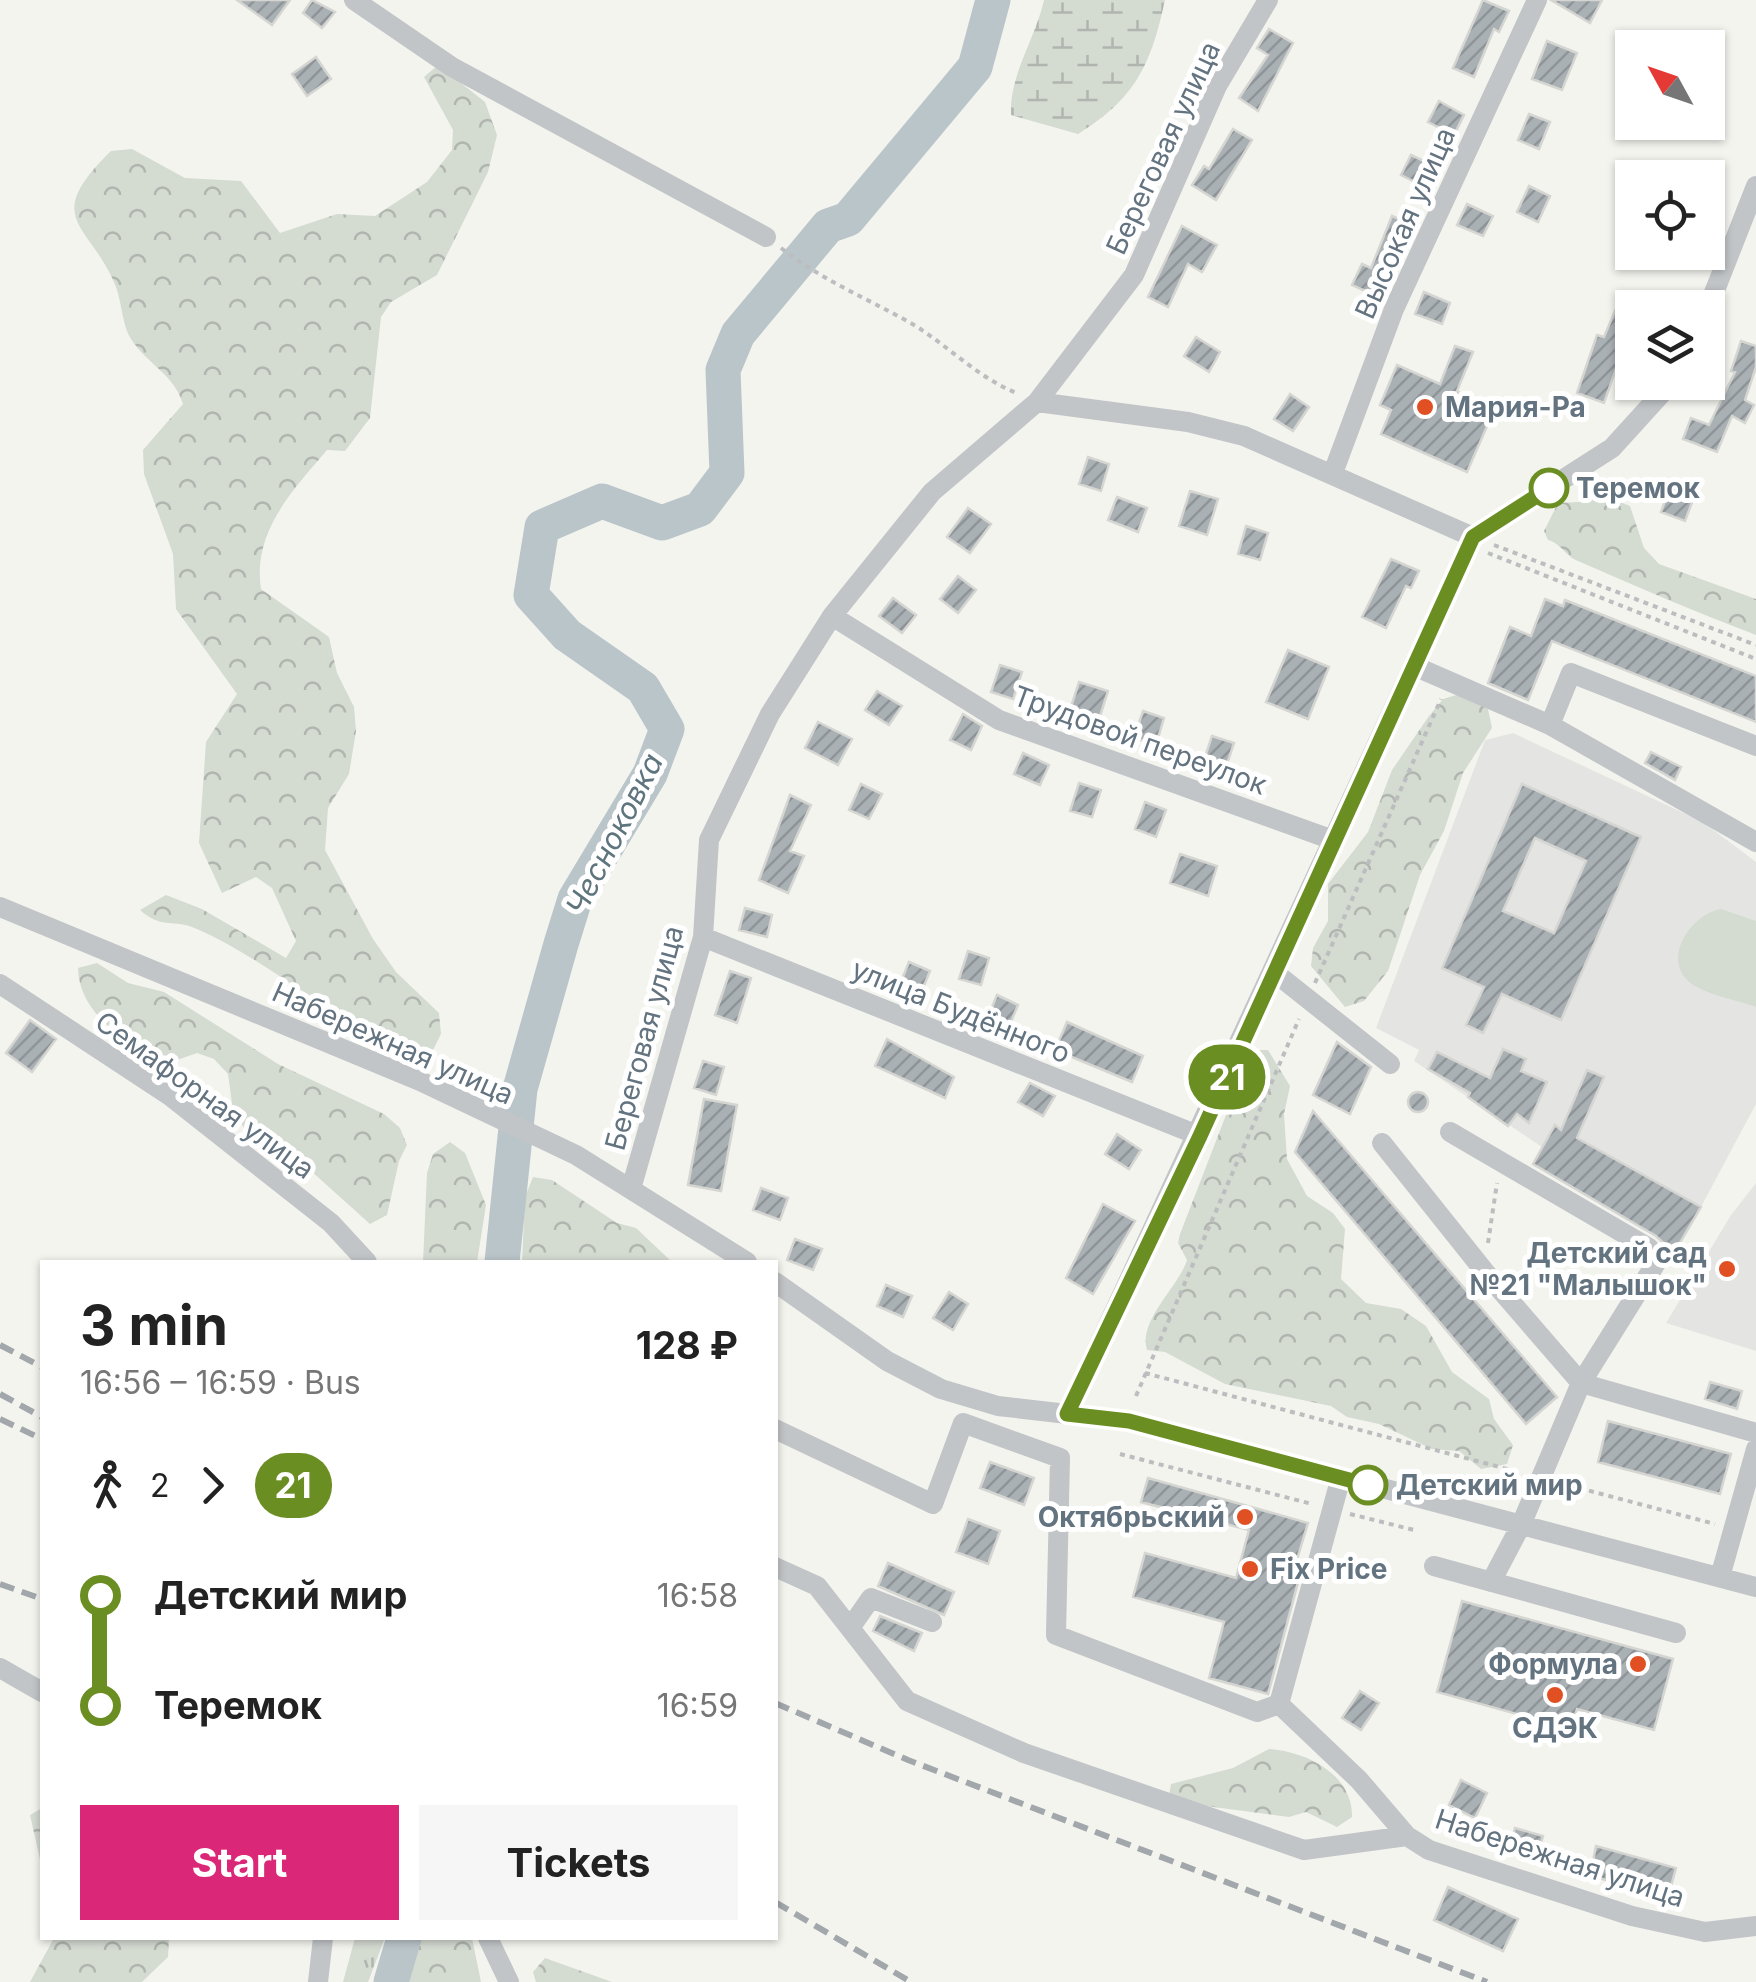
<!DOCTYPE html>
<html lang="en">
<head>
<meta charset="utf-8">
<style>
	body { margin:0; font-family:Inter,sans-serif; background:#f6f6f6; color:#222; height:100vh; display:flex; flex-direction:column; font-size:38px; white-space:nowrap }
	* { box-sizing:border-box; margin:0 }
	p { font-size:32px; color:#767676 }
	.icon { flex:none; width:55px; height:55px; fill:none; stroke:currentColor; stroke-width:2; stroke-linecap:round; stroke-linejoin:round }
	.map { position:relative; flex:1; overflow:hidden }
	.drawer { position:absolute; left:40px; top:1260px; width:738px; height:680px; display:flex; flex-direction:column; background:#fff; border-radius:0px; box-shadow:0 2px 8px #0004 }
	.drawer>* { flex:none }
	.badge { padding:0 20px; border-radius:32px; font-size:35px; line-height:65px }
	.needle { width:65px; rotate:310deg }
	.fabs { position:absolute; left:1615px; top:30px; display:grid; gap:20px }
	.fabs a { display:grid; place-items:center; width:110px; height:110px; border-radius:0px; background:#fff; box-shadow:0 2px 8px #0004; font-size:50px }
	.map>.badge { position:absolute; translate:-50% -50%; box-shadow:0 0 0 5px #fff }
	.legs { display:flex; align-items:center; gap:15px; height:110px; padding:0 40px; font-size:32px }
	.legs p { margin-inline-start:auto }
	.summary { display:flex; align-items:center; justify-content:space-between; height:170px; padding:0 40px }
	h1 { font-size:55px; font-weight:700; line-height:75px }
	.button { display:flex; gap:20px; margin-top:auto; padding:20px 40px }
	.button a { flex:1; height:115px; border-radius:0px; background:#db2777; color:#fff; font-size:40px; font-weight:700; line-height:115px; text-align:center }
	.button a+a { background:#f6f6f6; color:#222 }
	ul { padding:0 40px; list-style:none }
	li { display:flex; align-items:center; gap:35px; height:110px; font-size:38px }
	li i { display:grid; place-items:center; width:15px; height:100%; margin:0 12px; background:currentColor }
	li i::after { content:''; width:25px; height:25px; margin:-12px; border:8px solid; border-radius:50%; background:#fff }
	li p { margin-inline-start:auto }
	li:first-child i { background:linear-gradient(#0000 50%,currentColor 0) }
	li:last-child i { background:linear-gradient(currentColor 50%,#0000 0) }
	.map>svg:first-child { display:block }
</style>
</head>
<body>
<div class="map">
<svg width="1756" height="1982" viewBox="0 0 1756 1982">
	<defs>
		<pattern id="grass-tufts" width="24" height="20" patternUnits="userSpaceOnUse" patternTransform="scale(2.5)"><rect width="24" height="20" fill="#d4dbd1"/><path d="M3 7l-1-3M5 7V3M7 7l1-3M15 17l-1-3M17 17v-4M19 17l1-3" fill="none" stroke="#b0b6af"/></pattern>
		<pattern id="forest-crowns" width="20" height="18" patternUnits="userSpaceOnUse" patternTransform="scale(2.5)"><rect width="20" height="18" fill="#d4dbd1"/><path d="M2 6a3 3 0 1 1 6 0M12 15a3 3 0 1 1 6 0" fill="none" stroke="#b0b6af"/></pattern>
		<pattern id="wetland-marsh" width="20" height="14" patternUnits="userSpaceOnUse" patternTransform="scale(2.5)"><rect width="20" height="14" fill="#d4dbd1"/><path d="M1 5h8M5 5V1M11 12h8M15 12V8" fill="none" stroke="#b0b6af"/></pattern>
		<pattern id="building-hatch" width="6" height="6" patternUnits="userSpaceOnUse" patternTransform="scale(2.5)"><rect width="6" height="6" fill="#aab1b5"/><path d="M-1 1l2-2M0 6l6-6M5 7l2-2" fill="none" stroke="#8e9498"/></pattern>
	</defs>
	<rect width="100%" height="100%" fill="#f4f4ef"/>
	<path fill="#e4e5e3" d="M 1513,733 L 1703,822 L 1756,862 L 1756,1104 L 1701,1207 L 1555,1126 L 1542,1147 L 1414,1061 L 1419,1050 L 1376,1028 L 1485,740 Z
		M 1756,1183 L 1756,1351 L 1666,1323 L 1731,1215 Z"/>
	<path fill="url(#grass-tufts)" d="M 355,1938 L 385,1938 L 368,1982 L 343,1982 Z"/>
	<path fill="url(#forest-crowns)" d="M 438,65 L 485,102 L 497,135 L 488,172 L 437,275 L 391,302 L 381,317 L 370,418 L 345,451 L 327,450 C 293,490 252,532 261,589 L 329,637 L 337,673 L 354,707 L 356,731 L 349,774 L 328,808 L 325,850 L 373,939 L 396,972 L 439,1013 L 441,1034 L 432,1052 C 345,1034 277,964 197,929 C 173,918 162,930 140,910 L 166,895 L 202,909 L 286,958 L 296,941 L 272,888 L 256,877 L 222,893 L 199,843 L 206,742 L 237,694 L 176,609 L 173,554 L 144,474 L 143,450 L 183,404 C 174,374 147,364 131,339 C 122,325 122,303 116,287 C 91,223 39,221 111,151 L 132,149 L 185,178 L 241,181 L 280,233 L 337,214 L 375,216 L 427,182 L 452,150 L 453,130 L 424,77 Z
		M 1595,492 L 1630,506 L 1644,548 L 1659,564 L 1756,599 L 1756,635 C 1696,612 1637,587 1578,561 C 1565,556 1562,544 1548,540 L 1544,531 L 1558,503 L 1579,502 Z
		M 1463,693 L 1488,709 L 1492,728 L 1463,773 L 1444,831 L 1420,875 L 1388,971 L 1364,1001 L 1345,1007 L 1311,966 L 1313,948 L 1328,921 L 1328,884 L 1368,832 L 1392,770 L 1429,716 L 1443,699 Z
		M 97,963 L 128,983 L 164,992 L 278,1064 L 384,1114 L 400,1128 L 407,1145 L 399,1161 L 387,1215 L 370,1224 L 300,1161 L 244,1128 L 233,1111 L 228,1074 L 214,1059 L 197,1053 L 160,1066 C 125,1040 79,1014 78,968 Z
		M 1259,1050 L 1268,1050 L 1290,1086 L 1284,1114 L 1287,1159 L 1307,1196 L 1333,1213 L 1345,1229 L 1341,1279 L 1366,1303 L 1401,1309 L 1426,1326 L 1452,1372 L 1489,1399 L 1494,1419 L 1513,1445 L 1507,1464 L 1481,1469 L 1459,1451 L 1432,1449 L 1379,1424 L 1347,1417 L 1331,1406 L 1225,1384 L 1165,1352 L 1147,1350 C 1138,1320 1178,1288 1187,1260 L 1178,1243 L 1180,1234 L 1238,1084 Z
		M 450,1142 L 465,1153 L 486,1205 L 477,1262 L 423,1262 L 427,1173 L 433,1154 Z
		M 533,1177 L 552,1180 L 617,1223 L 636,1228 L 672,1262 L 522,1262 L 525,1197 Z
		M 1269,1749 C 1308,1752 1353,1775 1352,1817 L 1337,1827 L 1306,1812 L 1289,1817 L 1168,1801 L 1171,1784 L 1233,1768 Z
		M 42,1808 L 42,1868 L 30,1815 Z
		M 54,1938 L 169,1938 L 168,1957 L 142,1982 L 30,1982 Z
		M 422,1938 L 472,1938 L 481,1982 L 403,1982 Z
		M 545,1958 L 612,1982 L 536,1982 L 533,1972 Z"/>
	<path fill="url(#wetland-marsh)" d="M 1044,0 L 1165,0 C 1151,65 1135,99 1078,134 L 1011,115 C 1009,75 1035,40 1044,0 Z"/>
	<path fill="#d4dbd1" d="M 1721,909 L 1756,921 L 1756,1007 C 1737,1000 1712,996 1695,986 C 1658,963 1689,915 1721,909 Z"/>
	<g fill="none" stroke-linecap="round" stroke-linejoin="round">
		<path stroke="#bac5ca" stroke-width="35" d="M 502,1262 L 520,1089 L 561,944 L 575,899 L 650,774 L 667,729 L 643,688 L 567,635 L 531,595 L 542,527 L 602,501 L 662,523 L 700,509 L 727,473 L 723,370 L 738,334 L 828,226 L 848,219 L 975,67 L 993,0
			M 391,1982 L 404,1938"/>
	</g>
	<path fill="url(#building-hatch)" stroke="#d5d5d2" stroke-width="2.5" fill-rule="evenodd" d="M 237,0 L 290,0 L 272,25 Z
		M 312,0 L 335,12 L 322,28 L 303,13 Z
		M 1483,0 L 1509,11 L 1499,32 L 1494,29 L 1474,77 L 1453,68 Z
		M 1551,0 L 1602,0 L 1590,23 Z
		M 1269,29 L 1293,43 L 1258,111 L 1239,98 L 1268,55 L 1257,48 Z
		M 1547,41 L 1577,53 L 1562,90 L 1532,79 Z
		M 316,57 L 331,79 L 307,96 L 292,74 Z
		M 1439,101 L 1464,115 L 1454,135 L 1428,122 Z
		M 1529,114 L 1550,122 L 1539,149 L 1518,140 Z
		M 1233,129 L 1252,140 L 1216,200 L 1192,185 L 1204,166 L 1209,169 Z
		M 1411,155 L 1437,167 L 1427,188 L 1401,175 Z
		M 1529,186 L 1550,196 L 1538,222 L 1517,212 Z
		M 1467,204 L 1493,216 L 1483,236 L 1457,225 Z
		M 1392,216 L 1413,225 L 1378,297 L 1352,285 L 1362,264 L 1371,268 Z
		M 1182,226 L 1217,245 L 1202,272 L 1188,264 L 1168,307 L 1148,297 Z
		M 1424,292 L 1450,303 L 1442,324 L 1415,314 Z
		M 1618,304 L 1632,309 L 1632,333 L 1629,332 L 1604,403 L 1577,393 L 1597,335 L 1604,337 Z
		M 1196,337 L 1220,352 L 1209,372 L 1184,356 Z
		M 1741,341 L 1756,346 L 1756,367 L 1745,400 L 1754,405 L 1745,423 L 1732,416 L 1717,452 L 1683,439 L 1691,418 L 1709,425 L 1735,372 L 1731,371 Z
		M 1455,346 L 1473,352 L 1457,391 L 1495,408 L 1467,472 L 1381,434 L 1391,410 L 1380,405 L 1397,365 L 1440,384 Z
		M 1290,394 L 1309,407 L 1293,431 L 1274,419 Z
		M 1088,457 L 1109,464 L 1101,491 L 1079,484 Z
		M 1672,482 L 1696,492 L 1685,521 L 1661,512 Z
		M 1190,491 L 1218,499 L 1207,535 L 1179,526 Z
		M 1117,497 L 1147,508 L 1138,532 L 1108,520 Z
		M 968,508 L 991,524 L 970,553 L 947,537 Z
		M 1246,526 L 1268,533 L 1260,560 L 1238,554 Z
		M 1391,559 L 1419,571 L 1411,588 L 1406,586 L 1386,628 L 1362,617 Z
		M 958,576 L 976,590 L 958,613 L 940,599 Z
		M 893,598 L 916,615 L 902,633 L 879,616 Z
		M 1545,599 L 1563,606 L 1565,600 L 1756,676 L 1756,722 L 1552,641 L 1528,700 L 1488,683 L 1510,627 L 1531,636 Z
		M 1288,650 L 1329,667 L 1308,719 L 1266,702 Z
		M 1000,665 L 1022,672 L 1013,699 L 991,692 Z
		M 1079,682 L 1108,691 L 1096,729 L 1067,719 Z
		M 877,691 L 902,706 L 889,725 L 865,710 Z
		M 1143,711 L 1164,718 L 1156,745 L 1134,738 Z
		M 963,714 L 982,726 L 971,750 L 950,740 Z
		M 818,722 L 852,739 L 838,765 L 805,748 Z
		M 1212,736 L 1234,743 L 1225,770 L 1203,763 Z
		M 1651,752 L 1681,767 L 1675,780 L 1645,763 Z
		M 1023,753 L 1049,765 L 1040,785 L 1014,774 Z
		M 1079,783 L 1101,790 L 1092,817 L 1070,811 Z
		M 861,784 L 882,794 L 869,819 L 849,810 Z
		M 1522,784 L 1641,837 L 1561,1020 L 1502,994 L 1483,1033 L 1466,1025 L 1484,987 L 1442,968 ZM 1535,838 L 1586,861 L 1554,933 L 1503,911 Z
		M 790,795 L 811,805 L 790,851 L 804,856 L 788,893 L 759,880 Z
		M 1145,802 L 1166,810 L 1156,837 L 1135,829 Z
		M 1180,854 L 1217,866 L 1208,896 L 1170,883 Z
		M 745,908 L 772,915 L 767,937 L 739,930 Z
		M 968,951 L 989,958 L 981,985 L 959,979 Z
		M 909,962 L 930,971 L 919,998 L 898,989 Z
		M 730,971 L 751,978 L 737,1023 L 715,1015 Z
		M 997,995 L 1018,1005 L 1007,1031 L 986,1022 Z
		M 30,1020 L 56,1039 L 32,1072 L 6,1053 Z
		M 1067,1022 L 1143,1056 L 1132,1082 L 1055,1050 Z
		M 887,1039 L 954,1077 L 945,1098 L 875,1066 Z
		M 1337,1042 L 1371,1067 L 1350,1114 L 1313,1095 Z
		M 1503,1049 L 1526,1059 L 1521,1071 L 1547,1082 L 1529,1123 L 1517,1114 L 1508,1126 L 1468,1097 L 1470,1093 L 1428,1069 L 1437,1052 L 1490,1078 Z
		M 703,1061 L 724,1067 L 716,1095 L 694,1088 Z
		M 1587,1070 L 1604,1077 L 1577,1138 L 1701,1207 L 1674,1253 L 1656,1236 L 1533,1164 L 1555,1125 L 1561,1130 Z
		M 1030,1083 L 1055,1096 L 1043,1116 L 1018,1102 Z
		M1408 1102a10 10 0 1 1 20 0a10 10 0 1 1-20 0Z
		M 704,1099 L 737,1105 L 721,1191 L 688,1185 Z
		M 1313,1111 L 1557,1397 L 1526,1424 L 1295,1152 Z
		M 1117,1134 L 1141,1150 L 1129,1169 L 1105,1154 Z
		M 761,1188 L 788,1198 L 780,1220 L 753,1210 Z
		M 1103,1204 L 1135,1221 L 1093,1294 L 1066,1278 Z
		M 795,1239 L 822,1249 L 813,1270 L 787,1260 Z
		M 886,1285 L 912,1296 L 903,1317 L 877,1306 Z
		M 949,1292 L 968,1304 L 953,1330 L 933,1318 Z
		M 1710,1382 L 1742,1391 L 1737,1409 L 1705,1399 Z
		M 1608,1421 L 1731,1454 L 1720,1494 L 1598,1462 Z
		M 990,1462 L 1034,1478 L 1024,1505 L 980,1488 Z
		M 1148,1478 L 1308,1523 L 1293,1573 L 1300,1575 L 1268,1694 L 1209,1678 L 1224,1622 L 1133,1597 L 1145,1553 L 1236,1578 L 1249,1530 L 1141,1502 Z
		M 968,1519 L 1000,1531 L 988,1564 L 956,1552 Z
		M 888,1563 L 954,1592 L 944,1615 L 878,1586 Z
		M 1462,1601 L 1673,1659 L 1654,1730 L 1577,1709 L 1571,1729 L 1437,1692 Z
		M 880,1616 L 922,1633 L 914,1651 L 873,1631 Z
		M 1360,1691 L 1379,1703 L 1361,1730 L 1342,1718 Z
		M 1461,1780 L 1487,1793 L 1475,1818 L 1449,1805 Z
		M 1515,1828 L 1543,1836 L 1536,1859 L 1509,1852 Z
		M 1596,1846 L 1676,1868 L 1669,1893 L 1611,1877 L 1610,1881 L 1590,1876 Z
		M 1448,1887 L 1518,1919 L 1503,1951 L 1434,1920 Z"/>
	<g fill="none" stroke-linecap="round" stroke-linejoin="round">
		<path stroke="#bbbdbf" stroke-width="4" stroke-dasharray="5 5" stroke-linecap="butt" d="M 781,248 C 822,280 864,297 909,322 C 947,344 977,378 1019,394
			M 1494,545 L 1756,645
			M 1488,553 L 1756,659
			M 1315,983 L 1441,699
			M 1488,1243 L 1497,1183
			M 1145,1373 L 1522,1473
			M 1136,1396 L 1299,1019
			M 1120,1454 L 1312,1504
			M 1560,1483 L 1715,1524
			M 1350,1514 L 1414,1530"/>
		<path stroke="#c1c5c8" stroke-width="20" d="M 354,0 L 452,67 L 766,237
			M 1708,308 L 1756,186
			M 1037,402 L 1188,422 L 1244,436 L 1473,537
			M 1333,473 L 1394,309 L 1537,0
			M 832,616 L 999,720 L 1333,840
			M 1414,666 L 1550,725 L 1756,842
			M 1550,725 L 1571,673 L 1756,746
			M 0,907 L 420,1081 L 576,1155 L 747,1262
			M 703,937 L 1200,1136
			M 1274,972 L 1390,1064
			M 0,984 L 170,1096 L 331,1223 L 367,1262
			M 1382,1143 L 1485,1272 L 1581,1383 L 1656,1263 L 1649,1248 L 1450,1132
			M 631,1189 L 703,937 L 709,840 L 770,714 L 832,616 L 932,492 L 1037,402 L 1134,275 L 1217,86 L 1268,0
			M 775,1282 L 887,1361 L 941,1389 L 998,1406 L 1129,1421 L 1756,1587
			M 1067,1414 L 1473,537 L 1612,448 L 1672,382
			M 775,1429 L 933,1504 L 963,1423 L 1060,1458 L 1056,1635 L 1257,1712 L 1279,1704
			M 1341,1477 L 1279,1704 L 1359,1780 L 1407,1836 L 1429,1850 L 1632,1916 L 1705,1932 L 1756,1926
			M 1434,1566 L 1676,1633
			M 775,1567 L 817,1586 L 907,1701 L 1024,1753 L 1304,1850 L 1407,1836
			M 1720,1577 L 1756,1449
			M 1491,1582 L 1521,1525 L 1581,1383 L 1756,1433
			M 850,1628 L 871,1598 L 932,1622
			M 0,1668 L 42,1692
			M 488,1938 L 509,1982
			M 318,1982 L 323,1938"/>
		<path stroke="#a2a7ac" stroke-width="6" stroke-dasharray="15 8" stroke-linecap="butt" d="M 0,1345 L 42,1367
			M 0,1394 L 42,1417
			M 0,1419 L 42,1439
			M 0,1584 L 42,1599
			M 775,1703 L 908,1760 L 1487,1982
			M 775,1902 L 911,1982"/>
	</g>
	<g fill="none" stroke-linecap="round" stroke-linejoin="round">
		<g stroke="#fff" stroke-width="22">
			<path id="line-1" d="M 1368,1485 L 1129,1421 L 1067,1414 L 1200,1136 L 1473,537 L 1549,488"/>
		</g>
		<use href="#line-1" stroke="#6b8e23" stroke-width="15"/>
	</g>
	<g fill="#e05023" stroke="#fff" stroke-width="4">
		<circle cx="1425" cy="407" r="10"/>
		<circle cx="1727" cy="1269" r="10"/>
		<circle cx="1245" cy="1517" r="10"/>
		<circle cx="1250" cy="1569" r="10"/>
		<circle cx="1638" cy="1664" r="10"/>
		<circle cx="1555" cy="1695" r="10"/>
	</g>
	<g fill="#fff" stroke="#6b8e23" stroke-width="5">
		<circle cx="1549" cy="488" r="18"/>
		<circle cx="1368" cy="1485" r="18"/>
	</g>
	<g text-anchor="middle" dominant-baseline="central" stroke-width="10" stroke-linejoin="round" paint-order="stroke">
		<g font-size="28" fill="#637380" stroke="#fff">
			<text transform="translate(1163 148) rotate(-65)">Береговая улица</text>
			<text transform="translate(1405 223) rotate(-66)">Высокая улица</text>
			<text transform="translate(1140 740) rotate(20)">Трудовой переулок</text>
			<text transform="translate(961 1011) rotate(22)">улица Будённого</text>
			<text transform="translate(644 1038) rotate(-75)">Береговая улица</text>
			<text transform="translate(393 1043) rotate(24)">Набережная улица</text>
			<text transform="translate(205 1095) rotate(36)">Семафорная улица</text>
			<text transform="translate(1560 1858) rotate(18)">Набережная улица</text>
		</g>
		<g font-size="28" font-weight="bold" fill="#637380" stroke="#fff" text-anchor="end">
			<text x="1445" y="407" text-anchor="start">Мария-Ра</text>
			<text x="1707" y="1253">Детский сад<tspan x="1707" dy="32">№21 "Малышок"</tspan></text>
			<text x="1225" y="1517">Октябрьский</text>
			<text x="1270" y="1569" text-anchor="start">Fix Price</text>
			<text x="1618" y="1664">Формула</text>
			<text x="1555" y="1728" text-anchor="middle">СДЭК</text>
		</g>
		<g font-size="28" font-weight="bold" fill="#637380" stroke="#fff" text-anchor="start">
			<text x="1576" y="488">Теремок</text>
			<text x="1396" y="1485">Детский мир</text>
		</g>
		<g font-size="30" font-style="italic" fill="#5f757e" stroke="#fff">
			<text transform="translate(614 834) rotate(-63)">Чесноковка</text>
		</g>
	</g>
</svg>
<div class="fabs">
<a><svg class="needle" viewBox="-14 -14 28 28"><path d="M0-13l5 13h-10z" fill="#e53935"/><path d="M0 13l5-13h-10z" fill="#767676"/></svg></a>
<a><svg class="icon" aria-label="locate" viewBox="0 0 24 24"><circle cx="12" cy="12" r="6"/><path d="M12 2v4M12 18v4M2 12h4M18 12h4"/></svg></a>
<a><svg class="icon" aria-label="layers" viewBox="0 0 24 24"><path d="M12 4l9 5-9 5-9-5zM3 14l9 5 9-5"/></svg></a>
</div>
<b class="badge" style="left:1227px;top:1077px;background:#6b8e23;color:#fff">21</b>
<section class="drawer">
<div class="summary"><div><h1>3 min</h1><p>16:56 – 16:59 · Bus</p></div><b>128 ₽</b></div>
<div class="legs"><svg class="icon" aria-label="walk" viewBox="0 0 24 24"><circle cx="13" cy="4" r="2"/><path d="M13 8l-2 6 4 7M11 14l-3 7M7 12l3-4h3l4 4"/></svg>2<svg class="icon" aria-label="forward" viewBox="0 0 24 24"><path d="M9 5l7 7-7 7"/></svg><b class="badge" style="background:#6b8e23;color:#fff">21</b></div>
<ul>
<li><i style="color:#6b8e23"></i><b>Детский мир</b><p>16:58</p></li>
<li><i style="color:#6b8e23"></i><b>Теремок</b><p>16:59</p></li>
</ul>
<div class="button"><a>Start</a><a>Tickets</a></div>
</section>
</div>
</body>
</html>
